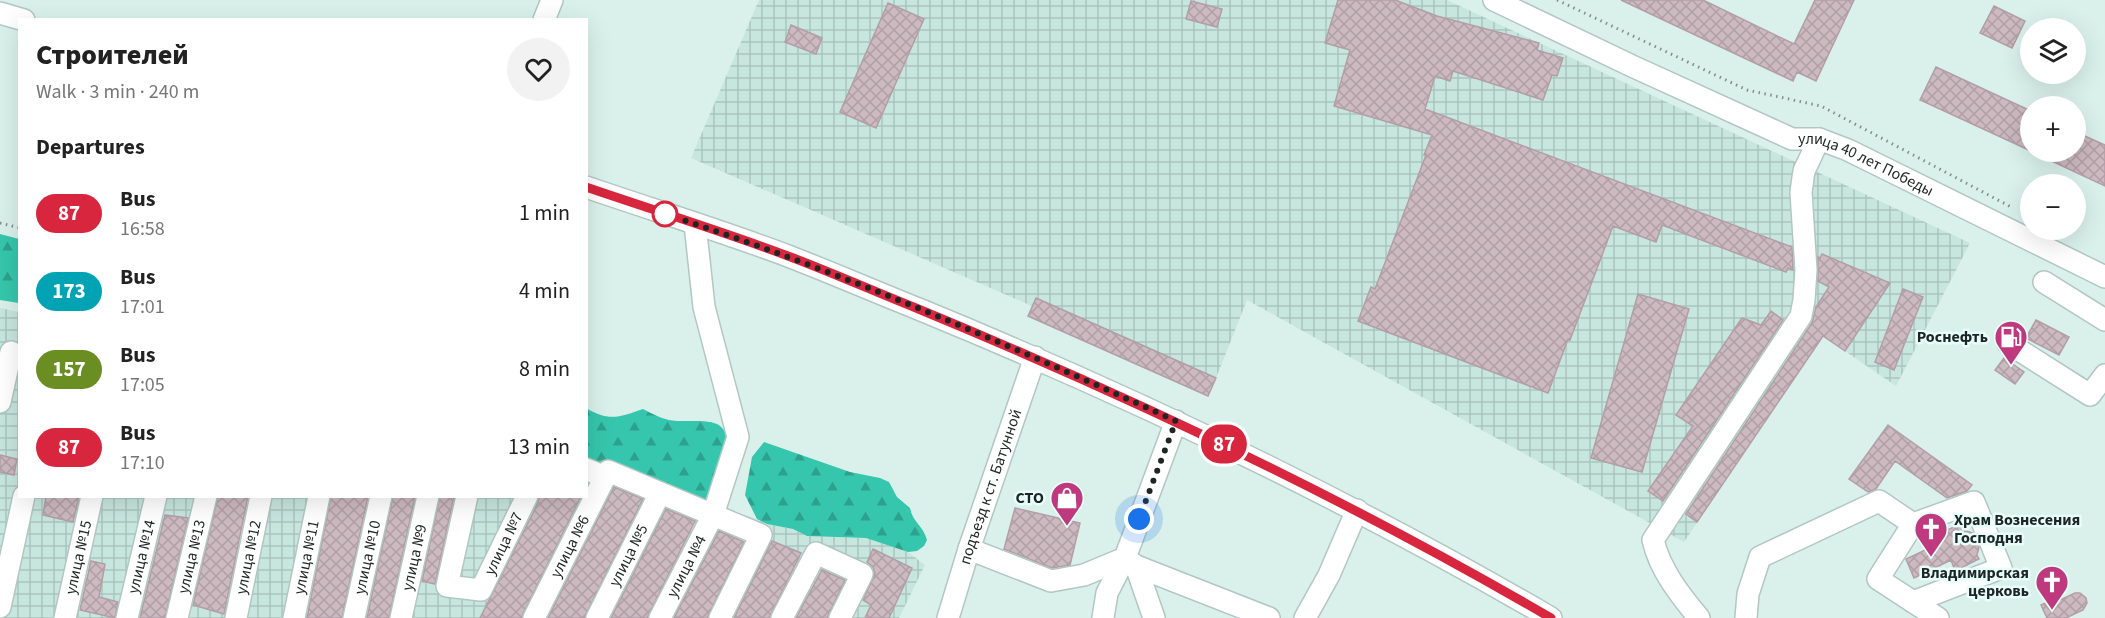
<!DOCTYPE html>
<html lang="en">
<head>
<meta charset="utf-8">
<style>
	body { margin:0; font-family:"Source Sans 3",sans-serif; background:#f2f2f2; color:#222; height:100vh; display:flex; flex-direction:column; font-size:22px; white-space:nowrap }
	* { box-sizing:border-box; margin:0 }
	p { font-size:20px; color:#767676 }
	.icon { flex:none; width:33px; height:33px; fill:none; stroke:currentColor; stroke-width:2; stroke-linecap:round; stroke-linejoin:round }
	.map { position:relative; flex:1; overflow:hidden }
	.details { position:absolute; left:18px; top:18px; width:570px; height:480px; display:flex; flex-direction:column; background:#fff; border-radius:0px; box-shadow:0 6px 24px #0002 }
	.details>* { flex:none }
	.badge { padding:0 12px; border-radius:20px; font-size:21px; line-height:39px }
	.controls { position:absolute; left:2020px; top:18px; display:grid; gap:12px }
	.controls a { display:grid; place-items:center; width:66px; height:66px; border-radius:50%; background:#fff; box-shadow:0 6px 24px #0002; font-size:30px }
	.you { position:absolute; width:30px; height:30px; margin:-15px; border:4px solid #fff; border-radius:50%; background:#1a73e8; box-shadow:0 0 0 9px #1a73e833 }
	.map>.badge { position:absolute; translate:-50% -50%; box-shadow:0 0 0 3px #fff }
	h2 { padding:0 18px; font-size:22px; line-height:54px }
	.round { display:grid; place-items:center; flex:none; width:63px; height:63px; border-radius:32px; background:#f2f2f2 }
	.head { display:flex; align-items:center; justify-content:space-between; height:102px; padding:0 18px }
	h1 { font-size:28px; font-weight:800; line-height:45px }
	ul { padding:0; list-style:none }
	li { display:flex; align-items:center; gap:18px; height:78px; padding:0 18px }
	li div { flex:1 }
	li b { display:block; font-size:22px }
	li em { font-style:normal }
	li .badge { min-width:66px; font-weight:700; text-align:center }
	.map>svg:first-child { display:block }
</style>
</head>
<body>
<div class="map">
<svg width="2105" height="618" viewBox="0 0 2105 618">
	<defs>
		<pattern id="industrial-grid" width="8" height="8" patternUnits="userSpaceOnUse" patternTransform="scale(1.5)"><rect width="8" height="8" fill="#c7e6de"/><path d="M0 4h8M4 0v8" fill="none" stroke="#aac5be"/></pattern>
		<pattern id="forest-firs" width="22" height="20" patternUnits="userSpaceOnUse" patternTransform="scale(1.5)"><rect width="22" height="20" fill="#36c6ad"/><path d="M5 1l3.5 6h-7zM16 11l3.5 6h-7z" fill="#2da18d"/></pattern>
		<pattern id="building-cross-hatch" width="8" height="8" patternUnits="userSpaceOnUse" patternTransform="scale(1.5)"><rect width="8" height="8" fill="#cdb9c0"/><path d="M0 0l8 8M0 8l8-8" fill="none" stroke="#b09fa5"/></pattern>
	</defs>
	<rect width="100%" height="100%" fill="#daf1eb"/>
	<path fill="url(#industrial-grid)" d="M 759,0 L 1447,0 L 1970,243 L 1896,386 L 1823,336 L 1684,542 L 1247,300 L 1216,378 L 1036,299 L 1032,306 L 691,158 Z
		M 0,308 L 19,312 L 20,496 L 586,496 L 587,460 L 595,464 L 620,465 L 629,468 L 643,478 L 699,502 L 757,519 L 767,524 L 793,529 L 807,536 L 866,538 L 908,552 L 925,565 L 899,618 L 0,618 Z"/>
	<path fill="url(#forest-firs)" d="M 0,234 L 19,239 L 19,303 L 0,300 Z
		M 586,408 C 609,422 620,417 643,409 C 651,413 660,418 669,420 C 682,423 710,418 720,426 C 739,440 714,485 706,500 L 699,502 L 643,478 L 629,468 L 621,465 L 595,464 L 587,460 Z
		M 764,442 L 850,472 L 880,478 L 889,482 L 897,497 L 910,508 C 912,521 924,527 927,540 L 924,546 L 917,551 L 908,552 L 866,538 L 807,536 L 793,529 L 767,524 L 757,519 L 745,495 L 752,457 Z"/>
	<path fill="url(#building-cross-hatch)" stroke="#b29fa6" stroke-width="1.5" d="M 1338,0 L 1395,0 L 1437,16 L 1539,43 L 1537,50 L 1563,58 L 1557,76 L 1552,75 L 1543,100 L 1453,71 L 1450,81 L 1435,76 L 1425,109 L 1792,247 L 1793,270 L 1788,268 L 1786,272 L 1662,225 L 1656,242 L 1613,226 L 1570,340 L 1568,339 L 1548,393 L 1358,321 L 1371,287 L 1375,289 L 1426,155 L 1424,155 L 1432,135 L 1334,106 L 1350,50 L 1325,43 Z
		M 1621,0 L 1703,0 L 1794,44 L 1815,0 L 1854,0 L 1816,81 L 1797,72 L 1793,81 Z
		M 1191,1 L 1222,9 L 1217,27 L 1186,19 Z
		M 888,3 L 924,19 L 876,128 L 840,112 Z
		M 1994,6 L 2025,21 L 2012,48 L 1980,33 Z
		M 791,25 L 822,38 L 816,54 L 785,42 Z
		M 1936,67 L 2031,111 L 2031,151 L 1920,100 Z
		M 2076,132 L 2105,145 L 2105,186 L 2032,152 L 2076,152 Z
		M 1822,254 L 1890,283 L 1845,351 L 1823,336 L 1697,522 L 1686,514 L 1812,323 L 1816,307 L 1829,287 L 1818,281 L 1818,257 L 1820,258 Z
		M 1903,289 L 1923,297 L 1894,370 L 1875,362 Z
		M 1638,294 L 1689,309 L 1642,472 L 1591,458 Z
		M 1036,298 L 1216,378 L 1208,396 L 1028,316 Z
		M 1771,311 L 1783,320 L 1663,501 L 1648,491 L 1693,426 L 1676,415 L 1742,318 L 1761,325 Z
		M 2036,320 L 2069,337 L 2059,355 L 2026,338 Z
		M 2004,358 L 2024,372 L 2015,384 L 1995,370 Z
		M 1888,425 L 1972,485 L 1967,491 L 1947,498 L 1895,461 L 1876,489 L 1868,492 L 1849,479 Z
		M 0,455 L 17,459 L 14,475 L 0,472 Z
		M 614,487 L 643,499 L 584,618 L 548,618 Z
		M 46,496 L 79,496 L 73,522 L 43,515 Z
		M 218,496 L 248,496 L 224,614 L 193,605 Z
		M 331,496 L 368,496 L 342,618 L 307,618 Z
		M 393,496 L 415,496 L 389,618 L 367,618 Z
		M 440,496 L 454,496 L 435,584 L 422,581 Z
		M 540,496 L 581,496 L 521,618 L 480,618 L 535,509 Z
		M 1015,508 L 1080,523 L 1070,565 L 1052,568 L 1004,549 Z
		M 666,509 L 695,521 L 647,618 L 611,618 Z
		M 165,515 L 188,518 L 165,618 L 140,618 Z
		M 1963,523 L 1966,531 L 1973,533 L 1979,547 L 1977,555 L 1979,559 L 1955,571 L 1951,560 L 1914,578 L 1906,559 L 1942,542 L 1938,534 Z
		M 719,531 L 744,542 L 707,618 L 674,618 Z
		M 772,541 L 801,553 L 769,618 L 734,618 Z
		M 873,549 L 912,568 L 889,618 L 865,618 L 871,605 L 863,600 L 875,574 L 873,567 L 867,562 Z
		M 91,561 L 105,564 L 99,597 L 118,602 L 115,618 L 80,610 Z
		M 822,570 L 845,580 L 827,618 L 796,618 Z
		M 2075,593 L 2080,593 L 2086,598 L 2087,603 L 2083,610 L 2066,618 L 2047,618 L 2041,605 L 2057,598 L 2058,601 Z"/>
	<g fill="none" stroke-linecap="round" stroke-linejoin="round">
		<g stroke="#b2c7c2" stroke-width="24">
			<g id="minor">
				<path id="s1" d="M 1494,0 L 1632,66 L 1792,139 L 1819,139 L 1848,150 L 2105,277"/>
				<path d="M 0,13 L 24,20"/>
				<path d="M 544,20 L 552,0"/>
				<path d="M 586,187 C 653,210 722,231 788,256 C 832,273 876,292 921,310 C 1138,399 1348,500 1551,618"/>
				<path d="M 2044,282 L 2105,320"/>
				<path d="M 2008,343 L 2090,395 L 2105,375"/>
				<path d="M 0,402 L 11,352"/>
				<path d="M 1176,421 L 1125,558 L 1136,566 L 1269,618"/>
				<path d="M 586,469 L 605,477 L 608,471 L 761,535 L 720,618"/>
				<path id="s2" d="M 467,496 L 447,586 L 481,590 L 527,496"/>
				<path d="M 969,549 L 1051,581 L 1084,575 L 1125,558"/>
				<path d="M 1136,566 L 1154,618"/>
				<path d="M 1913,602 L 2001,568 L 1974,502 L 1913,524"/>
				<path d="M 0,607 L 24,496"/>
				<path id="s3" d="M 65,618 L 92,496"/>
				<path id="s4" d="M 127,618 L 156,496"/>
				<path id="s5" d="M 177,618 L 206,496"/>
				<path id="s6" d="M 236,618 L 261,496"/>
				<path id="s7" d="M 294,618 L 319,496"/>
				<path id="s8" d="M 354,618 L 381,496"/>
				<path id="s9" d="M 401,618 L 428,496"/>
				<path id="s10" d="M 534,618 L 605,477"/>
				<path id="s11" d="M 597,618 L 660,493"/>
				<path id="s12" d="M 660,618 L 713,515 L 738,437 L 704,307 L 695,224"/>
				<path d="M 782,618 L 816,553 L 862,574 L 840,618"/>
				<path id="s13" d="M 948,618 L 969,549 L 1035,357"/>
				<path d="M 1103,618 L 1107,593 L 1125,558"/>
				<path d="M 1305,618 L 1329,575 L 1357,510"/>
				<path d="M 1699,618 C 1680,595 1660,570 1653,540 L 1801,316 L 1804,300 L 1806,270 L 1801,192 L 1804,171 L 1819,139"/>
				<path d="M 1746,618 L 1748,594 L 1760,557 L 1879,501 L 1913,524 L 1878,579 L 1938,618"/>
			</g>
		</g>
		<path stroke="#80908b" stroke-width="3" stroke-dasharray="1.5 4.5" stroke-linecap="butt" d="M 1557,0 L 1747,90 L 1821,106 L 2013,208
			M 0,223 L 20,228"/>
		<use href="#minor" stroke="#fff" stroke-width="21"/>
	</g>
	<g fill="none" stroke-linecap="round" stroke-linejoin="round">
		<g stroke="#fff" stroke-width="14">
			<path id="line" d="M 586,187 C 653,210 722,231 788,256 C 831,272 873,291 916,308 C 1134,398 1347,499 1551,618"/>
		</g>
		<use href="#line" stroke="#d7263d" stroke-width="9"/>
		<path stroke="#1e2624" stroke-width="6" stroke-dasharray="0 10.8" d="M 665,214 C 840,271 1009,345 1176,421 L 1139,519"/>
	</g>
	<defs>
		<g id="fuel-pin" transform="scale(1.725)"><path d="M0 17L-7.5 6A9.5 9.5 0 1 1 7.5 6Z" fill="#be397d" stroke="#e8fef8"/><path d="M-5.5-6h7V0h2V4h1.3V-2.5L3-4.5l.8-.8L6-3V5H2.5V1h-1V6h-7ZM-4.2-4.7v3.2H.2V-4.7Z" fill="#fff"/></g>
		<g id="shop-pin" transform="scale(1.725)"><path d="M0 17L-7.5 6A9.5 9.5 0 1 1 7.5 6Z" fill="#be397d" stroke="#e8fef8"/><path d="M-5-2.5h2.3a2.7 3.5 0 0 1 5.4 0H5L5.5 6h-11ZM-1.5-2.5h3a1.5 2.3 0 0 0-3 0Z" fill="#fff"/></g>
		<g id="church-pin" transform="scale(1.725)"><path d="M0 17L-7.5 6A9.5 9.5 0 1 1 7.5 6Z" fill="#be397d" stroke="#e8fef8"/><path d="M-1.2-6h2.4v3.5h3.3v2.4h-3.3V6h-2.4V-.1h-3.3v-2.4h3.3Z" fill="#fff"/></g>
	</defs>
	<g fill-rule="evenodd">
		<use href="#fuel-pin" x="2011" y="337"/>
		<use href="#shop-pin" x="1067" y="498"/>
		<use href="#church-pin" x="1931" y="529"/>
		<use href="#church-pin" x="2052" y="582"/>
	</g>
	<circle fill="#fff" stroke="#d7263d" stroke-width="3" cx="665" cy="214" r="12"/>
	<g text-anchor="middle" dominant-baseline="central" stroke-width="5" stroke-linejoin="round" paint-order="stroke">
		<g font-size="16" fill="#1e2624" stroke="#e8fef8">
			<text stroke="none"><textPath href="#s1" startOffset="408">улица 40 лет Победы</textPath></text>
			<text stroke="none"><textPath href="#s13" startOffset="138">подъезд к ст. Батунной</textPath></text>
			<text stroke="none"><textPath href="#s2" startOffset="178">улица №7</textPath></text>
			<text stroke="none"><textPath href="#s10" startOffset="80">улица №6</textPath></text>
			<text stroke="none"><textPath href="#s11" startOffset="70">улица №5</textPath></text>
			<text stroke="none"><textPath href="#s3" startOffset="62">улица №15</textPath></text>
			<text stroke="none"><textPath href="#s4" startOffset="63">улица №14</textPath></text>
			<text stroke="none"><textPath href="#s5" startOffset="63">улица №13</textPath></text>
			<text stroke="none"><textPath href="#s6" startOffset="62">улица №12</textPath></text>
			<text stroke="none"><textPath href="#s7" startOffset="62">улица №11</textPath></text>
			<text stroke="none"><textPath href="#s8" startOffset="62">улица №10</textPath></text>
			<text stroke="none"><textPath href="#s9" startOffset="62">улица №9</textPath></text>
			<text stroke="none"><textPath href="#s12" startOffset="58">улица №4</textPath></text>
		</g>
		<g font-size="16" font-weight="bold" fill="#1e2624" stroke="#e8fef8" text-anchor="end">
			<text x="1988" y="337">Роснефть</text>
			<text x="1044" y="498">СТО</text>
			<text x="1954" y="520" text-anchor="start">Храм Вознесения<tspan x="1954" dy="18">Господня</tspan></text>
			<text x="2029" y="573">Владимирская<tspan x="2029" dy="18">церковь</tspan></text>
		</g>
	</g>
</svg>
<div class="controls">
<a><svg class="icon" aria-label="layers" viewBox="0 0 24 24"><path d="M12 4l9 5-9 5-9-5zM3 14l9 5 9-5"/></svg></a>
<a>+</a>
<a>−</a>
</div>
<div class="you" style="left:1139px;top:519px"></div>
<b class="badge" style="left:1224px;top:444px;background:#d7263d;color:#fff">87</b>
<section class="details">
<div class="head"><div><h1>Строителей</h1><p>Walk · 3 min · 240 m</p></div><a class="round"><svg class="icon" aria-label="heart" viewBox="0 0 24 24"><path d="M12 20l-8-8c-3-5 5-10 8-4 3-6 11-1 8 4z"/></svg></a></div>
<h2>Departures</h2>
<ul>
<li><span class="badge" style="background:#d7263d;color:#fff">87</span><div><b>Bus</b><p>16:58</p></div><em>1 min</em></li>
<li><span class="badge" style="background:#00a3b4;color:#fff">173</span><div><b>Bus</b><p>17:01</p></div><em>4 min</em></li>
<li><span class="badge" style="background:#6b8e23;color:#fff">157</span><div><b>Bus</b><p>17:05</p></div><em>8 min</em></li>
<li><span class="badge" style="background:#d7263d;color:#fff">87</span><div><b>Bus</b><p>17:10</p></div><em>13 min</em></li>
</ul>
</section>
</div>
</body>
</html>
